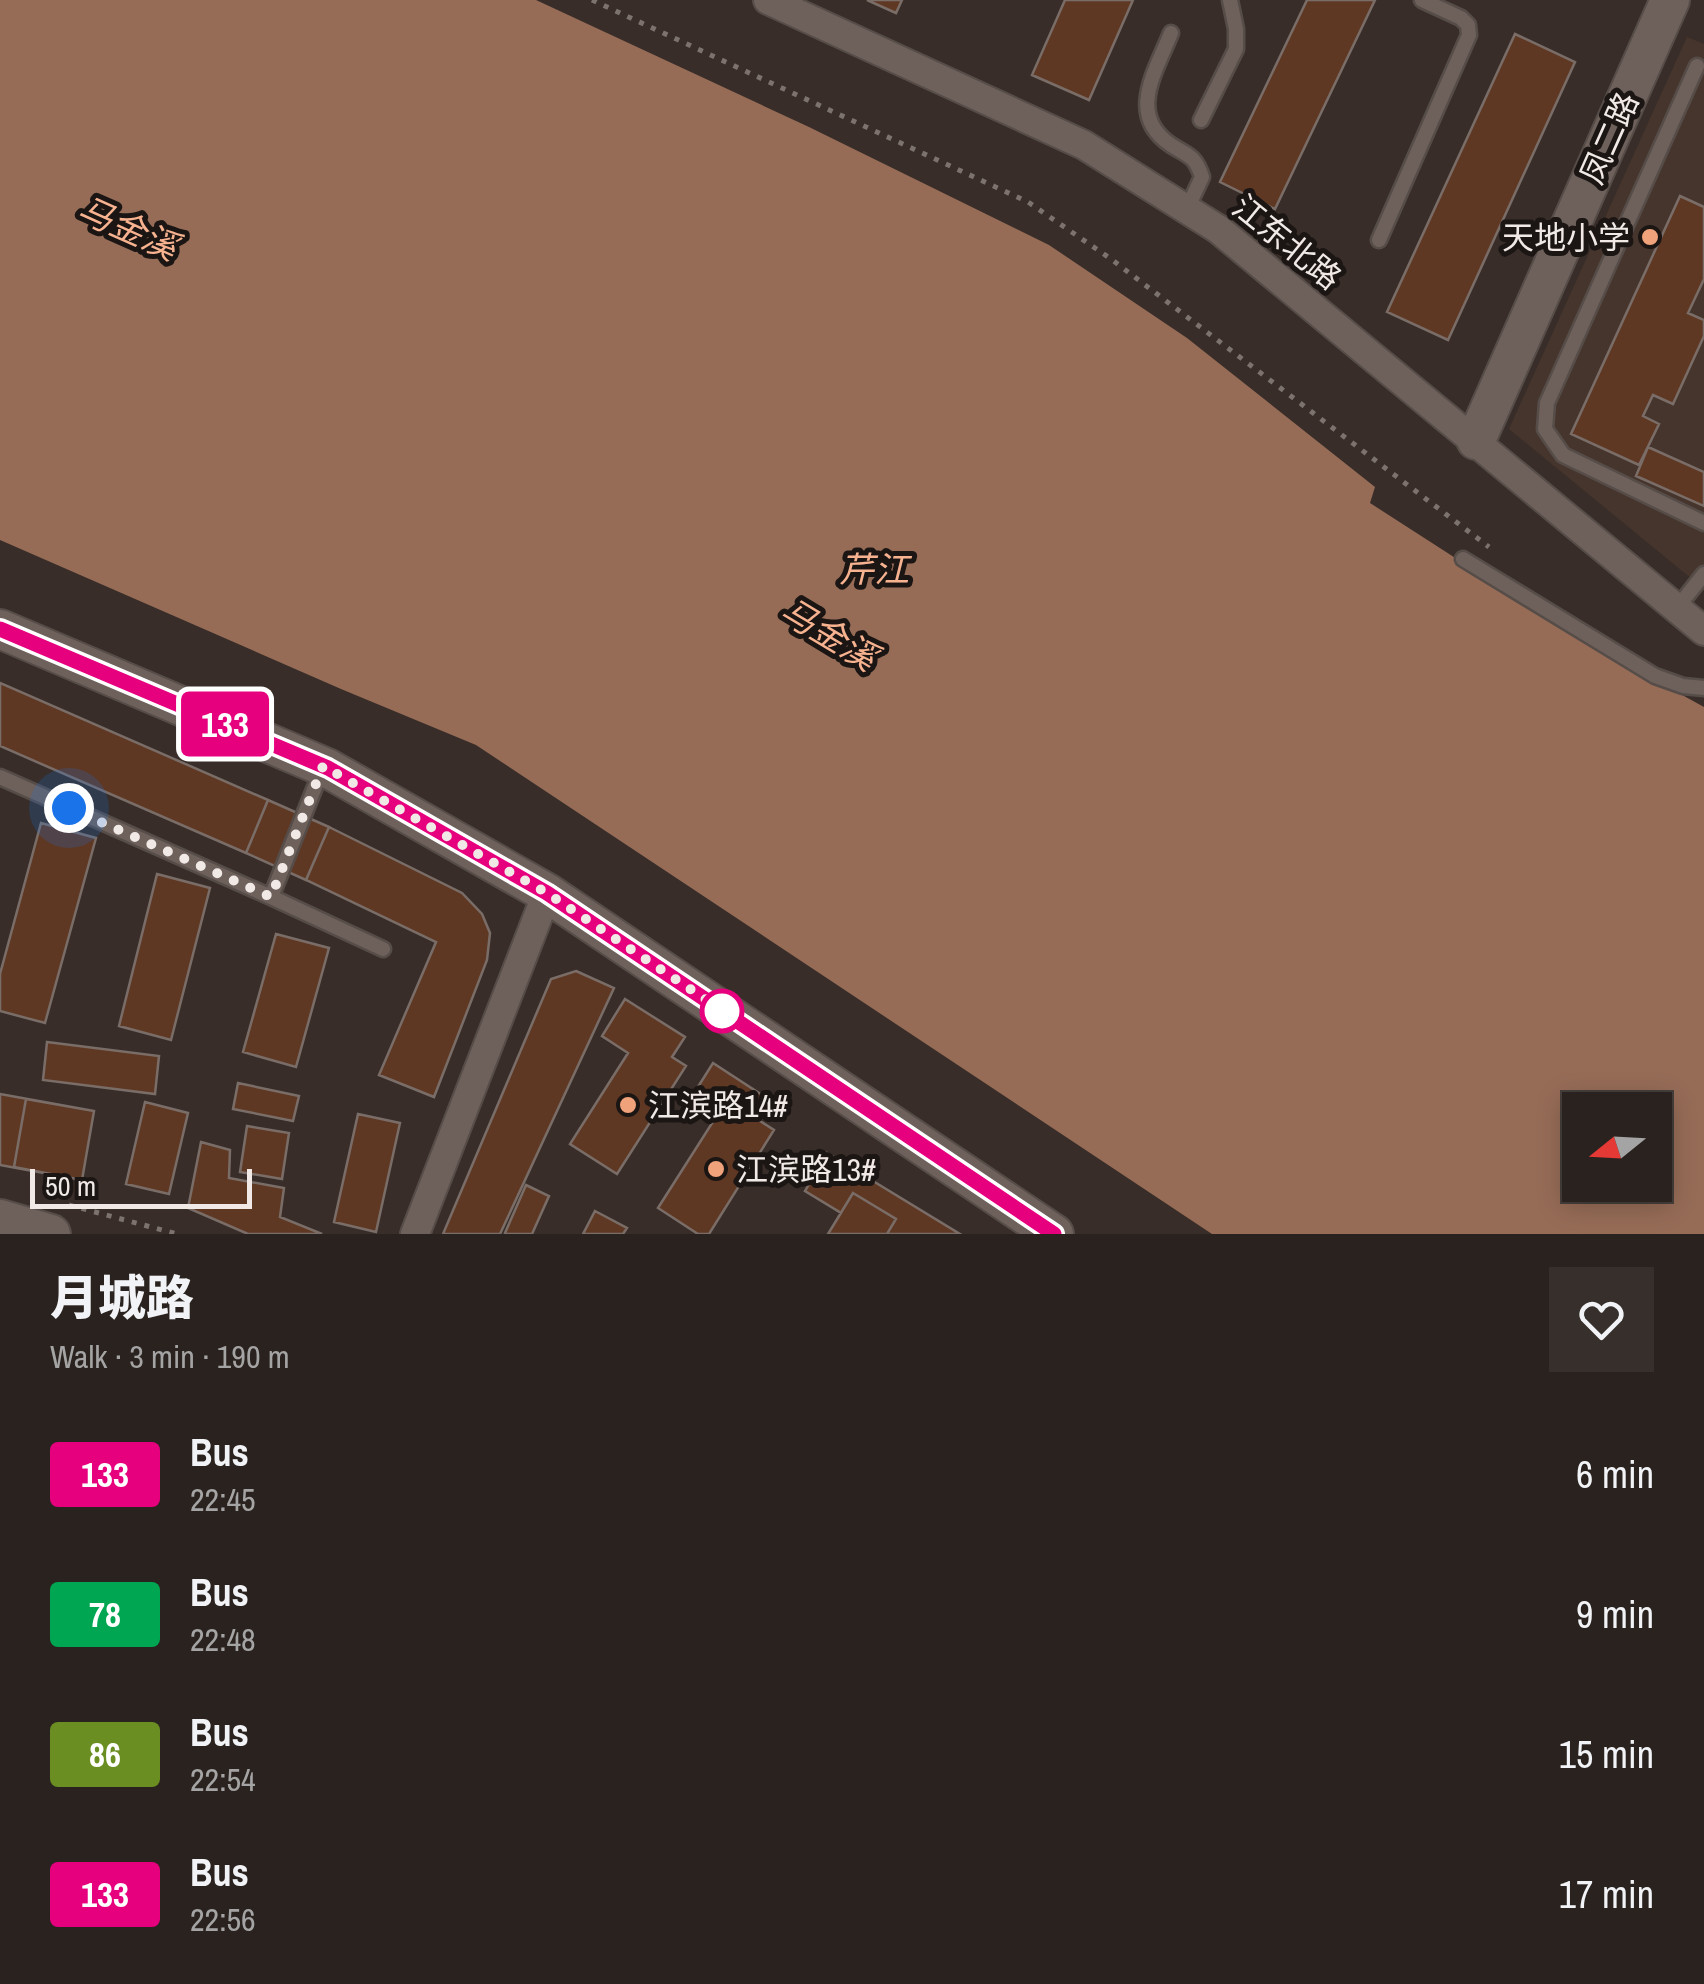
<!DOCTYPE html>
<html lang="en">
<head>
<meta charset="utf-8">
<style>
	body { margin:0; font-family:"Archivo Narrow","Noto Sans SC",sans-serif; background:#362f2b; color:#f1f3f6; height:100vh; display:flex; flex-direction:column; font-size:38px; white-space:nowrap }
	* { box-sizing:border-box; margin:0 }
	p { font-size:32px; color:#a5a4a4 }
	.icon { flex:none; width:55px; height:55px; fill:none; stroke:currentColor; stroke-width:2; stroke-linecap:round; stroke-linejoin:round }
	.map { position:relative; height:1234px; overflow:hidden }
	.drawer { display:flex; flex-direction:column; background:#2a221e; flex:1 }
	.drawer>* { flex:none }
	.badge { padding:0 20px; border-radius:8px; font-size:35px; line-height:65px }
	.needle { width:65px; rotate:252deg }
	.controls { position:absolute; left:1562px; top:1092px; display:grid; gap:20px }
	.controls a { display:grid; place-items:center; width:110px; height:110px; border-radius:0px; background:#2a221e; box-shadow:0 5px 25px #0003,0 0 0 2px #463f3c; font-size:50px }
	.scale { position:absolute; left:30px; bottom:25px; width:222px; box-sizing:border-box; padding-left:10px; border:5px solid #f1e9e6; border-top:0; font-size:28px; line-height:35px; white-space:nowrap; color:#f1e9e6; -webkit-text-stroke:8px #1b1614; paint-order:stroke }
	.you { position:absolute; width:50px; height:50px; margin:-25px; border:8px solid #fff; border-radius:50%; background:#1a73e8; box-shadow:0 0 0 15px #1a73e833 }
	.map>.badge { position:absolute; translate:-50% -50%; box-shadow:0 0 0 5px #fff }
	.round { display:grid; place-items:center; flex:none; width:105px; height:105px; border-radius:0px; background:#362f2b }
	.summary { display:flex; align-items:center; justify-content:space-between; height:170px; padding:0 50px }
	h1 { font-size:48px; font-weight:800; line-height:75px }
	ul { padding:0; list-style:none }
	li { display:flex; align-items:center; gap:30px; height:140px; padding:0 50px }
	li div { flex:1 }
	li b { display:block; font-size:38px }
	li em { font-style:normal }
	li .badge { min-width:110px; font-weight:700; text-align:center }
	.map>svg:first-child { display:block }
</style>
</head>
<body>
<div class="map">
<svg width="1704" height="1234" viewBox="0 0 1704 1234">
	<rect width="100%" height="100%" fill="#382d28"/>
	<path fill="#46352d" d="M 1687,37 L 1704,44 L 1704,589 L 1509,429 Z"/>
	<path fill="#966c57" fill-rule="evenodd" d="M 0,0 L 536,0 L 809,127 L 1049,245 L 1187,338 L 1375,487 L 1370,503 L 1586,642 L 1704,707 L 1704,1234 L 1212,1234 L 476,745 L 341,689 L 0,540 ZM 1580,1110 L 1655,1110 L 1655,1185 L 1580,1185 Z"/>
	<path fill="#5f3824" stroke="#7a6d67" stroke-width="2.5" d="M 867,0 L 902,0 L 896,13 Z
		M 1065,0 L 1133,0 L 1089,100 L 1032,75 Z
		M 1307,0 L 1375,0 L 1275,209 L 1220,182 Z
		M 1515,34 L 1575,62 L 1448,340 L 1387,312 Z
		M 1680,196 L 1704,207 L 1704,279 L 1688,313 L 1704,320 L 1704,336 L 1673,404 L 1653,395 L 1643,416 L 1659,424 L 1639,465 L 1571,434 Z
		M 1648,447 L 1704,472 L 1704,506 L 1636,476 Z
		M 0,683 L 268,800 L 246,853 L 0,746 Z
		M 268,800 L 329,827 L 306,880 L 246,853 Z
		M 41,823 L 96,838 L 45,1023 L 0,1011 L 0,974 Z
		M 329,827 L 462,893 L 482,914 L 490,933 L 487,960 L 434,1097 L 379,1075 L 436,942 L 306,880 Z
		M 157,874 L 210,888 L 171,1040 L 119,1026 Z
		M 276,934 L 329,948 L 296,1067 L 243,1052 Z
		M 576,971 L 614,988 L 500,1234 L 443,1234 L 551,979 Z
		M 625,999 L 685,1037 L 672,1057 L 686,1066 L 617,1174 L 570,1144 L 628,1053 L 602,1036 Z
		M 47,1042 L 159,1056 L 155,1094 L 43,1080 Z
		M 713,1063 L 773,1102 L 760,1121 L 774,1130 L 709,1234 L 698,1234 L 658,1208 L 716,1117 L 689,1101 Z
		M 238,1083 L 299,1096 L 293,1121 L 233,1109 Z
		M 0,1094 L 94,1111 L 82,1180 L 0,1165 Z
		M 26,1099 L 94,1111 L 82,1180 L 14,1167 Z
		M 145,1102 L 188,1113 L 169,1194 L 126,1184 Z
		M 358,1114 L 400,1123 L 376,1232 L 334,1222 Z
		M 247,1126 L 289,1133 L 282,1179 L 240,1172 Z
		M 201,1142 L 230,1150 L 229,1178 L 284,1188 L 280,1217 L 322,1234 L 248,1234 L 188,1208 Z
		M 827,1153 L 960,1234 L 828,1234 L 841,1213 L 805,1191 Z
		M 526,1185 L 549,1196 L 532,1234 L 507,1234 L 505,1233 Z
		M 853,1193 L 896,1219 L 887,1234 L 828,1234 Z
		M 595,1211 L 627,1228 L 623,1234 L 583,1234 Z"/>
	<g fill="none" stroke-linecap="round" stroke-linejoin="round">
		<g stroke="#564c48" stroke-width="19">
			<path id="lane" d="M 1171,33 C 1156,71 1126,115 1171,145 C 1188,156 1195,155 1202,177 L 1187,209
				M 1697,66 L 1547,403 L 1545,429 L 1563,455 L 1704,523
				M 1201,120 L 1236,49 L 1236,29 L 1230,0
				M 1379,240 L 1469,35 L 1468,25 L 1461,18 L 1422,0
				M 1463,559 L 1655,676 L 1683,686 L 1704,688
				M 1677,608 L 1704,574
				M 0,777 L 271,897 L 383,949
				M 271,897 L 323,767"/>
		</g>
		<g stroke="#564c48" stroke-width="32">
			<path id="street" d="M 768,0 L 1084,145 L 1218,229 L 1704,631
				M 415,1234 L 547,893"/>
		</g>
		<g stroke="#564c48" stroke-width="42">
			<path id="secondary" d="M 1476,440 L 1670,0
				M 0,629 L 327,768 L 547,893 L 1054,1234
				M 0,1219 L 51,1234"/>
		</g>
		<path stroke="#7c726e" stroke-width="5" stroke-dasharray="5 8" stroke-linecap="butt" d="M 592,0 L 1028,202 L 1111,259 L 1489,547
			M 69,1205 L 177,1234"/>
		<use href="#lane" stroke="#6e615b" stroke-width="14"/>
		<use href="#street" stroke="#6e615b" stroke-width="28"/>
		<use href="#secondary" stroke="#6e615b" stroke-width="38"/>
	</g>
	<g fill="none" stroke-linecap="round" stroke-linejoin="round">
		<g stroke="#fff" stroke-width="22">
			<path id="line" d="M 0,629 L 328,768 L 547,893 L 1054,1234"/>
		</g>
		<use href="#line" stroke="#e6007e" stroke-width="15"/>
		<path stroke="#f1e9e6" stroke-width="10" stroke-dasharray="0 18" d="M 69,808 L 271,897 L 323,766 L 547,893 L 735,1019 L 722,1011"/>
	</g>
	<g fill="#f0a27a" stroke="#1b1614" stroke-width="4">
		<circle cx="1650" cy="237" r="10"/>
		<circle cx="628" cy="1105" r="10"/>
		<circle cx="716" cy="1169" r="10"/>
	</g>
	<circle fill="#fff" stroke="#e6007e" stroke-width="5" cx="722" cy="1011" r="20"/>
	<g text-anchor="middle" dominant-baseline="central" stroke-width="10" stroke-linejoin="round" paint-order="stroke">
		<g font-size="32" fill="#f1e9e6" stroke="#1b1614">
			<text transform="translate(1609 138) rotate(-66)">凤二路</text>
			<text transform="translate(1287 242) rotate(39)">江东北路</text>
		</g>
		<g font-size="32" fill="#f1e9e6" stroke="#1b1614" text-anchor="start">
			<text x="1630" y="237" text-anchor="end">天地小学</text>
			<text x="648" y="1105">江滨路14#</text>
			<text x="736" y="1169">江滨路13#</text>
		</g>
		<g font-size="35" font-style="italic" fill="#f7b290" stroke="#1b1614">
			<text transform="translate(128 228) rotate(24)">马金溪</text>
			<text x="874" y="569">芹江</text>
			<text transform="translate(829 634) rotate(31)">马金溪</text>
		</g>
	</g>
</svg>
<div class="controls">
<a><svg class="needle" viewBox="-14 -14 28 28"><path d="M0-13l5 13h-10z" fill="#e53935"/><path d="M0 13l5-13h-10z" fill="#a5a4a4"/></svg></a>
</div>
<div class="scale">50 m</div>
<div class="you" style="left:69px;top:808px"></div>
<b class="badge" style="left:225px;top:724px;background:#e6007e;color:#fff">133</b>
</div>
<section class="drawer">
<div class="summary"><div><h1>月城路</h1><p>Walk · 3 min · 190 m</p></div><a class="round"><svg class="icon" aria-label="heart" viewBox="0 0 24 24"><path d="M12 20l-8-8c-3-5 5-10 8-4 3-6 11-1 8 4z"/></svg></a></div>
<ul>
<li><span class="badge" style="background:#e6007e;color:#fff">133</span><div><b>Bus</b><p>22:45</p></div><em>6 min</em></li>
<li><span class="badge" style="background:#00a651;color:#fff">78</span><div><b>Bus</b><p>22:48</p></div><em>9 min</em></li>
<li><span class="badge" style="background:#6b8e23;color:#fff">86</span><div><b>Bus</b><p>22:54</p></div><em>15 min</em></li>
<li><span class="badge" style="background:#e6007e;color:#fff">133</span><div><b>Bus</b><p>22:56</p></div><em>17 min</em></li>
</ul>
</section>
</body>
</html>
